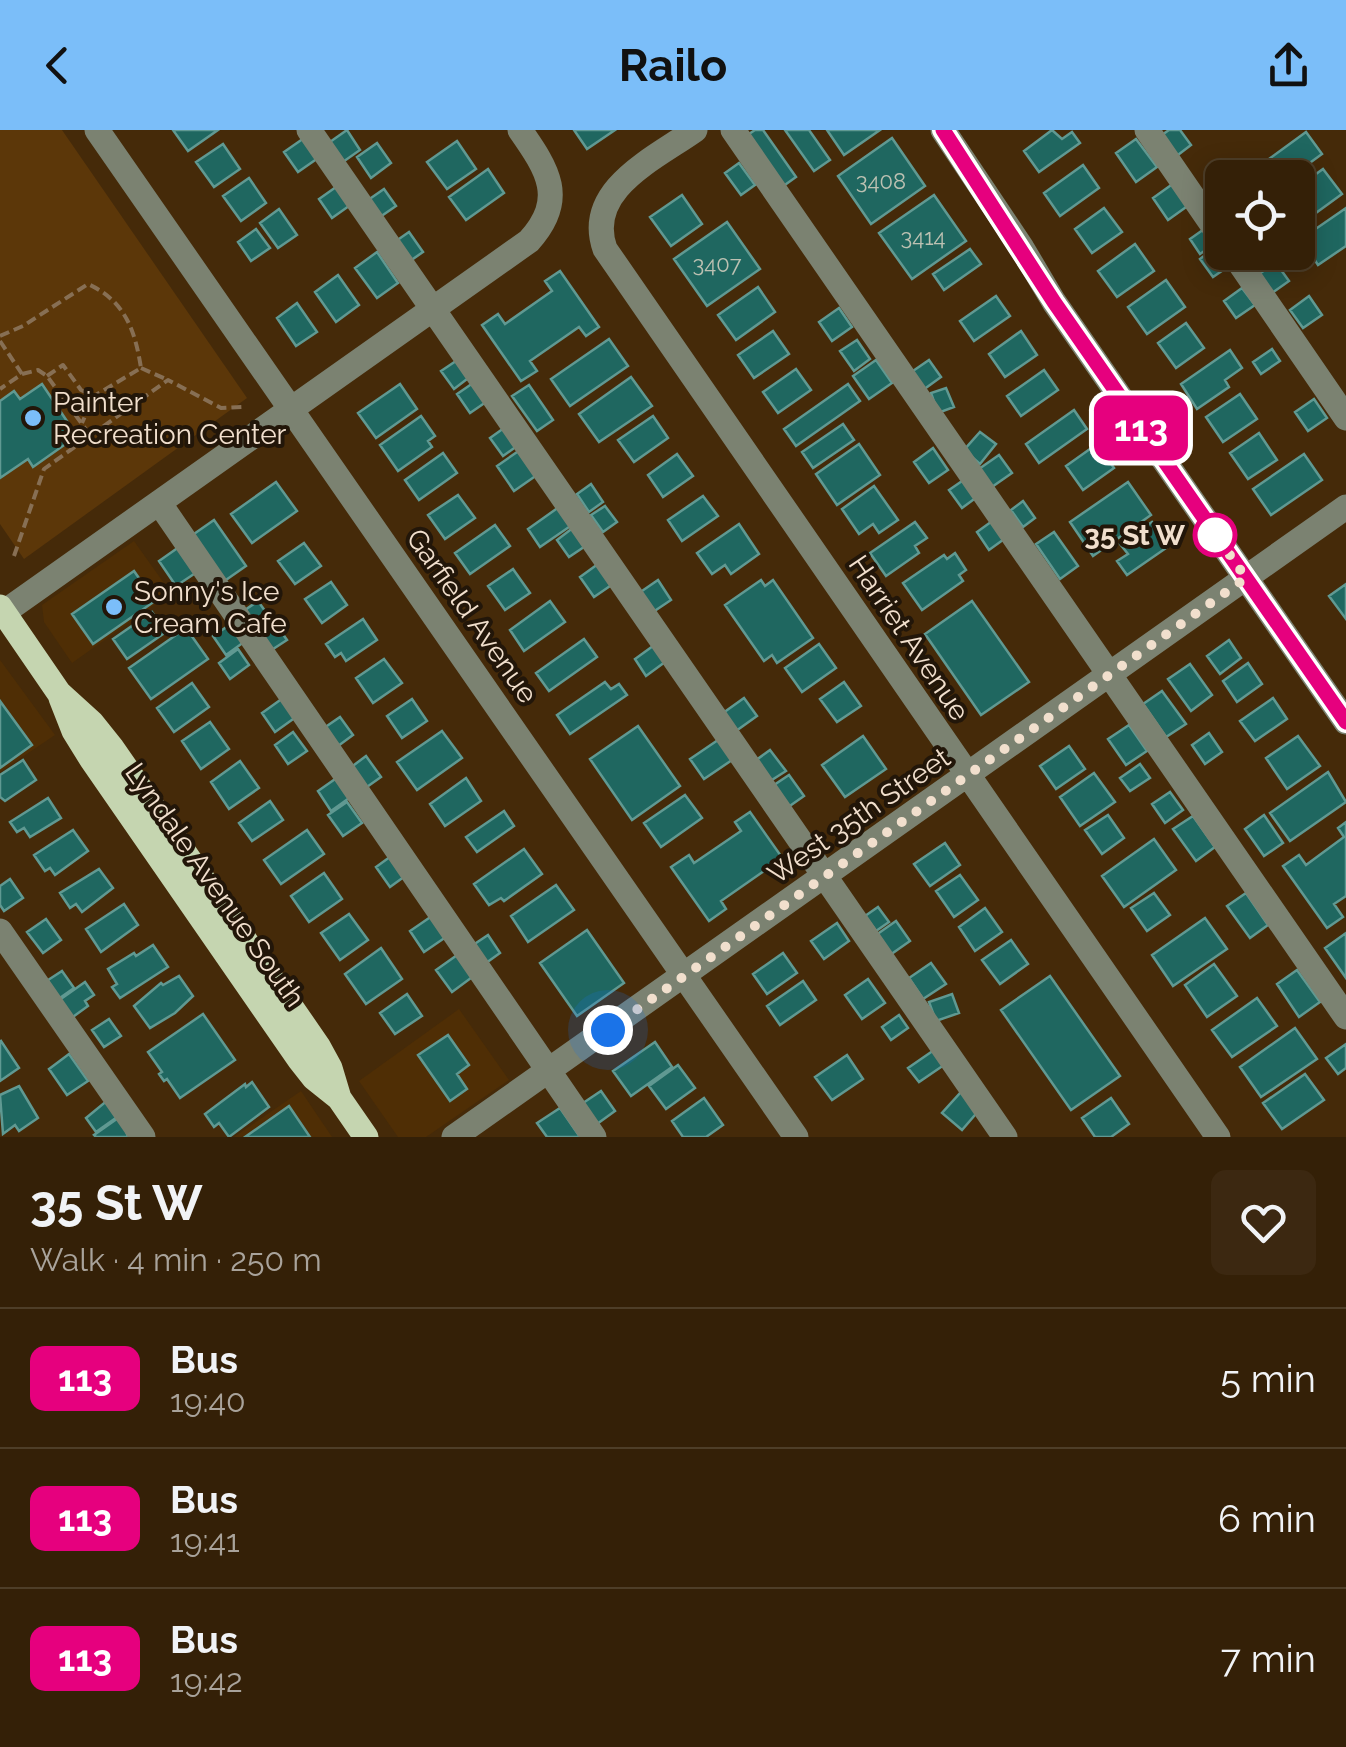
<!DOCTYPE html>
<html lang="en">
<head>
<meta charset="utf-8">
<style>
	body { margin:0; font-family:Raleway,sans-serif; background:#3c2811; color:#f1f3f6; height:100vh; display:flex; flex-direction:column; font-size:38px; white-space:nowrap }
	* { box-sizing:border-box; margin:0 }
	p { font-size:32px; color:#a9a39b }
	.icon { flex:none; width:55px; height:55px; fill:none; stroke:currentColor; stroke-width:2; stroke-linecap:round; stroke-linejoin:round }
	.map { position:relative; height:1007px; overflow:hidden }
	.panel { display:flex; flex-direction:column; background:#342007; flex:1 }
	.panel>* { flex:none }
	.badge { padding:0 20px; border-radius:15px; font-size:35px; line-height:65px }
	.fabs { position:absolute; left:1205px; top:30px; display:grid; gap:20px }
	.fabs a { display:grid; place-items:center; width:110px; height:110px; border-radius:15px; background:#342007; box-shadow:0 5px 25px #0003,0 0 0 2px #4e3e28; font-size:50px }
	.you { position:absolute; width:50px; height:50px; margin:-25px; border:8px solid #fff; border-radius:50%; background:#1a73e8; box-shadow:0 0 0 15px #1a73e833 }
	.map>.badge { position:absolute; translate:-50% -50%; box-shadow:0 0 0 5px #fff }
	.round { display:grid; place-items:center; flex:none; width:105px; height:105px; border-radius:15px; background:#3c2811 }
	.overview { display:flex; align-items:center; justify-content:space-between; height:170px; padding:0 30px }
	h1 { font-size:48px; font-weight:700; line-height:75px }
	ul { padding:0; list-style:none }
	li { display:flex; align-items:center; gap:30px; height:140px; padding:0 30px; border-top:2px solid #4e3e28 }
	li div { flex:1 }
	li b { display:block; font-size:38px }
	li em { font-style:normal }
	li .badge { min-width:110px; font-weight:700; text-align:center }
	header { display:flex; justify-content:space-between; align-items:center; height:130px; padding:0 30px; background:#7bbef9; color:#111; font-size:45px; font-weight:700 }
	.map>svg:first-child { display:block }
</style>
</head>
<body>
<header><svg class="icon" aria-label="back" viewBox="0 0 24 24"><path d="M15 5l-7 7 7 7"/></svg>Railo<svg class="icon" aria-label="share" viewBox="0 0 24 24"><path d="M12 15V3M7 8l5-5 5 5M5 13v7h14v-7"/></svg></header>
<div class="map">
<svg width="1346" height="1007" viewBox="0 0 1346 1007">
	<rect width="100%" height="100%" fill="#452a09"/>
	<path fill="#4f2e05" d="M 134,411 L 171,463 L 72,533 L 44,492 L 42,475 Z
		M 0,530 L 55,605 L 0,642 Z
		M 459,879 L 509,950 L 426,1007 L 398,1007 L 359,951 Z
		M 301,961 L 332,1007 L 234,1007 Z"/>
	<path fill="#5c3709" d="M 0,0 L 62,0 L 247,268 L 24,429 L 0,394 Z"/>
	<path fill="#1f6760" stroke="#609992" stroke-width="2.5" d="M 173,0 L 218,0 L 188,21 Z
		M 347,0 L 360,20 L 340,34 L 327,14 Z
		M 574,0 L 615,0 L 587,19 Z
		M 755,0 L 763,0 L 796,47 L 782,57 L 746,6 Z
		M 785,0 L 809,0 L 830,30 L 814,41 Z
		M 827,0 L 880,0 L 844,25 Z
		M 1052,0 L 1062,9 L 1072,2 L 1080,13 L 1039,42 L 1024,21 Z
		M 1169,0 L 1180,0 L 1191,15 L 1174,28 L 1159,7 Z
		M 1306,2 L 1322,24 L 1289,48 L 1265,48 L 1258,37 Z
		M 307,6 L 321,26 L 298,42 L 284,22 Z
		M 892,8 L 925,56 L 871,94 L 838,46 Z
		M 1136,9 L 1157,37 L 1136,52 L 1116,23 Z
		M 457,11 L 476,39 L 447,59 L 427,32 Z
		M 377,13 L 391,33 L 371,48 L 357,27 Z
		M 223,14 L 240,39 L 214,57 L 196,32 Z
		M 739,33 L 755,55 L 741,65 L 725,43 Z
		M 1083,35 L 1099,58 L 1060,86 L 1044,63 Z
		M 488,39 L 504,63 L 466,90 L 449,67 Z
		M 1323,39 L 1342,64 L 1298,96 L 1298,57 Z
		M 249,48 L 266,73 L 241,91 L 223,66 Z
		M 1174,53 L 1189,75 L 1168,90 L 1153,68 Z
		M 336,57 L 349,76 L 332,88 L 319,69 Z
		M 384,59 L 396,76 L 380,87 L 368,70 Z
		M 682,65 L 702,94 L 671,116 L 650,87 Z
		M 934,65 L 966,111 L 912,149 L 879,103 Z
		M 1104,78 L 1122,102 L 1092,123 L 1075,99 Z
		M 1346,78 L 1346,116 L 1318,135 L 1301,109 Z
		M 279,79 L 297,105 L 278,118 L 260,93 Z
		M 727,92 L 760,139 L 707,176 L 674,129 Z
		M 1207,97 L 1217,112 L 1200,124 L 1190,109 Z
		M 256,99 L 270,118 L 251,131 L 238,112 Z
		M 409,102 L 423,122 L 410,131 L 396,111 Z
		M 1135,114 L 1154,141 L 1117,167 L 1098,141 Z
		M 1218,115 L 1232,134 L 1213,147 L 1200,129 Z
		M 970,119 L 981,134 L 944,160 L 933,144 Z
		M 377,122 L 398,153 L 377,168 L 355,138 Z
		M 1276,133 L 1289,151 L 1272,163 L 1259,144 Z
		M 560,141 L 599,197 L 586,206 L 579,197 L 530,231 L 537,241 L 521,251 L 482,195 L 498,184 L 505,194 L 552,161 L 545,151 Z
		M 338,145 L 359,175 L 336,192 L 315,162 Z
		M 1166,150 L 1185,177 L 1147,204 L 1128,177 Z
		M 758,157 L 775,182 L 736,210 L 718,185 Z
		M 1242,158 L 1255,175 L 1236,188 L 1224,171 Z
		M 996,166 L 1010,186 L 974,211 L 960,191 Z
		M 1309,166 L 1322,185 L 1303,198 L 1290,180 Z
		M 297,173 L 317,202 L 296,216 L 277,188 Z
		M 839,178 L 852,197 L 832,211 L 819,192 Z
		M 1186,193 L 1204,218 L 1176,238 L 1158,213 Z
		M 773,201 L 789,224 L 754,248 L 738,225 Z
		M 1021,201 L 1037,225 L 1005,247 L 989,224 Z
		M 609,209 L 628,236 L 570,276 L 551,249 Z
		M 857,210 L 870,229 L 854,241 L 840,221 Z
		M 1272,219 L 1280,231 L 1261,244 L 1253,232 Z
		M 1230,220 L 1242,238 L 1225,250 L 1229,257 L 1197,279 L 1181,254 Z
		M 459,229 L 471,246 L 454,259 L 441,241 Z
		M 876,230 L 892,253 L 869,269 L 853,246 Z
		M 929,230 L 941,247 L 923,260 L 910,243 Z
		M 796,239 L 811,260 L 778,283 L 763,262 Z
		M 1044,240 L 1058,260 L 1021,286 L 1007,266 Z
		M 631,247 L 652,276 L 599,312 L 579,284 Z
		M 476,251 L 489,270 L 470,283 L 457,264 Z
		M 42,254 L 77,306 L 33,337 L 28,329 L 0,348 L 0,271 L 14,261 L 20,269 Z
		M 400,254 L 417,279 L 376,308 L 358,283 Z
		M 848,254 L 860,271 L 796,316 L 784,299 Z
		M 529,255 L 553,290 L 537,301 L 512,266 Z
		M 946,258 L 954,277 L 938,283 L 931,263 Z
		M 1240,264 L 1257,289 L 1223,312 L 1206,287 Z
		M 1314,269 L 1327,288 L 1308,301 L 1295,282 Z
		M 1074,280 L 1087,299 L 1039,333 L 1026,314 Z
		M 421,286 L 435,306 L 428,311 L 432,317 L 398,341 L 380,315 Z
		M 653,286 L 668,308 L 634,332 L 618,310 Z
		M 843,294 L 854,310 L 813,338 L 802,322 Z
		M 504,298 L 517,316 L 503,326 L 490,308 Z
		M 980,302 L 996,314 L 980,334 L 964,320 Z
		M 1259,303 L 1277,330 L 1248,349 L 1230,323 Z
		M 859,314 L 880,345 L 837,375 L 816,344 Z
		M 1097,314 L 1114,338 L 1083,360 L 1066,336 Z
		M 933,318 L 948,340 L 929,353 L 914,332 Z
		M 520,320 L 537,345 L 514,361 L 497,336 Z
		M 443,323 L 457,343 L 419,370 L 405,350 Z
		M 677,324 L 693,346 L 663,367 L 648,345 Z
		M 1304,324 L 1322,350 L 1271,385 L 1253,359 Z
		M 999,325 L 1012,343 L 989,359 L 976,341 Z
		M 965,349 L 977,367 L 962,378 L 949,360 Z
		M 276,352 L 297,381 L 252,413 L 231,384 Z
		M 1128,352 L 1151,385 L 1093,426 L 1070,392 Z
		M 591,354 L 603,372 L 589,382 L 577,364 Z
		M 874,356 L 898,390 L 879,403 L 873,394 L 859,404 L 842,379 Z
		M 458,365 L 475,388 L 445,409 L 428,385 Z
		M 703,366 L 718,386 L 682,411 L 668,390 Z
		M 1023,371 L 1035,388 L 1023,397 L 1011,380 Z
		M 605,376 L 617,392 L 603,402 L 591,385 Z
		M 559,377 L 572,395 L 540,417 L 528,399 Z
		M 995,389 L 1007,407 L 989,420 L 977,402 Z
		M 214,390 L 246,436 L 223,452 L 191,406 Z
		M 915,392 L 927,408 L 915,416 L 919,423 L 886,446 L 870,423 Z
		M 1152,392 L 1169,416 L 1127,445 L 1117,431 L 1128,424 L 1120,414 Z
		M 739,394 L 759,424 L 731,444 L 725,435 L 712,444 L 697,423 Z
		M 495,395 L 510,416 L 470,444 L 455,423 Z
		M 574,397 L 587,415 L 569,427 L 557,410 Z
		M 1054,402 L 1078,436 L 1060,449 L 1036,414 Z
		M 304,413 L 321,436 L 295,454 L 278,431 Z
		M 179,417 L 197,442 L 176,456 L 159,431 Z
		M 955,423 L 966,440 L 959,445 L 963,451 L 922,480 L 903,453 L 944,425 L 947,429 Z
		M 598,434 L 613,454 L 594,467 L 580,447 Z
		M 513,439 L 530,463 L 505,480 L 488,456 Z
		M 134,441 L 155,471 L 93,514 L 72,484 Z
		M 658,450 L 671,470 L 653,482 L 639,463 Z
		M 761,450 L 765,456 L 773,450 L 813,508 L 777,533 L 772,525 L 764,531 L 725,475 Z
		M 331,452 L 347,475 L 322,493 L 305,469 Z
		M 1346,454 L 1346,489 L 1329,466 Z
		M 258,471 L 270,488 L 254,499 L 242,482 Z
		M 550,471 L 565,492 L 524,521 L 510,500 Z
		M 972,471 L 1029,552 L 981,585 L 925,504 Z
		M 152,482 L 166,502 L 127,529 L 113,509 Z
		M 363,489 L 377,510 L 346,531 L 341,523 L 335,527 L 326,514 Z
		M 275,493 L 287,510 L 270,521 L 259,505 Z
		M 231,494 L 244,512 L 226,525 L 213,506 Z
		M 186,498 L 208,529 L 151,569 L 129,538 Z
		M 584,509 L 597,527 L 549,561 L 536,543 Z
		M 1229,510 L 1241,528 L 1220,544 L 1207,526 Z
		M 819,514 L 836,538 L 802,562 L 785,538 Z
		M 653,516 L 665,532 L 646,546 L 635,529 Z
		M 238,519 L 249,535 L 230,549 L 219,533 Z
		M 384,529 L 402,553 L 373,573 L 356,548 Z
		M 1248,533 L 1262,554 L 1237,572 L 1223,551 Z
		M 1190,534 L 1212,565 L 1191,581 L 1168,549 Z
		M 605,552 L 611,559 L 619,554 L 627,565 L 570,604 L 557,585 Z
		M 844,552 L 861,576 L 837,592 L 820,569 Z
		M 192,553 L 209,577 L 174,602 L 157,578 Z
		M 1162,561 L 1186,594 L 1166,607 L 1143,574 Z
		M 283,568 L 296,587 L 275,602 L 262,583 Z
		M 744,568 L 757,586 L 736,601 L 723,583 Z
		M 1273,568 L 1287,589 L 1255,611 L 1240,591 Z
		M 412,569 L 427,591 L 402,608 L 387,586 Z
		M 0,571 L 32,615 L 0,638 Z
		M 340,587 L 353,605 L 334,619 L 321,600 Z
		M 210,592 L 229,619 L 201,639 L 182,611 Z
		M 1129,595 L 1147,621 L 1126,635 L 1108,609 Z
		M 638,596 L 680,656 L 632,690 L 590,629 Z
		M 442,601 L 462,628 L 417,660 L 397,632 Z
		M 293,602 L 307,621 L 288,634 L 275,615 Z
		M 1209,603 L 1222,622 L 1205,634 L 1192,615 Z
		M 863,606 L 886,639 L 845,667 L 822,635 Z
		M 1298,606 L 1320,636 L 1287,659 L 1266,628 Z
		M 721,608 L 735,628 L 704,649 L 690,629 Z
		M 1069,616 L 1085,639 L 1056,659 L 1040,636 Z
		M 770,620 L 786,641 L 767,653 L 752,633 Z
		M 366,626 L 381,647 L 364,659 L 350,638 Z
		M 23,630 L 36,650 L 5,671 L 0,667 L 0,645 Z
		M 240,631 L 259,658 L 229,679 L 211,652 Z
		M 1140,634 L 1150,648 L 1130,661 L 1120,648 Z
		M 1328,642 L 1346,672 L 1290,711 L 1270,683 Z
		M 1094,643 L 1115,672 L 1080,696 L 1060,667 Z
		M 789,645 L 804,666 L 784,680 L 768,659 Z
		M 338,647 L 352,666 L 331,681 L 318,661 Z
		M 466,648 L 481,671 L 445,696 L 430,674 Z
		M 1170,662 L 1183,680 L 1165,693 L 1152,674 Z
		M 685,665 L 702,688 L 661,717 L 644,693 Z
		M 48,668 L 61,688 L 30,707 L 24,698 L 17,702 L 10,692 Z
		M 270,671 L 283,690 L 252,711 L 239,693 Z
		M 347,672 L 362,693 L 343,706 L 328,685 Z
		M 504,681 L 514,696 L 477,722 L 466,707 Z
		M 750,682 L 788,736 L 773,746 L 767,739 L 721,771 L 726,779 L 709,791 L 671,737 L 689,725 L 694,733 L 741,701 L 735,692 Z
		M 1108,685 L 1124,708 L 1102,724 L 1085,700 Z
		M 1264,685 L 1283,713 L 1264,726 L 1245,699 Z
		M 1193,686 L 1215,717 L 1196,731 L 1173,699 Z
		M 1346,692 L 1346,766 L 1334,774 L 1343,787 L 1327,798 L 1283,736 L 1299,725 L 1306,735 L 1344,707 L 1338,698 Z
		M 73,700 L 88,721 L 55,745 L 50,738 L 45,741 L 34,725 Z
		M 307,700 L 324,724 L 281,754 L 264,730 Z
		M 1154,709 L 1176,740 L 1124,777 L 1102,746 Z
		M 945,713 L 960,735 L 930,756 L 914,734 Z
		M 524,719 L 542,744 L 504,771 L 501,768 L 489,775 L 474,754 Z
		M 394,724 L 408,744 L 390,757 L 376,737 Z
		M 99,739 L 113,758 L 82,782 L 76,774 L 70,778 L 60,763 Z
		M 324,743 L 342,769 L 309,792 L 291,766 Z
		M 960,745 L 978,770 L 954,787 L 936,761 Z
		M 10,749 L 23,768 L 4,781 L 0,775 L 0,756 Z
		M 556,755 L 574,780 L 528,812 L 511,786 Z
		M 1154,763 L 1170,785 L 1147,801 L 1131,778 Z
		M 1246,763 L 1268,795 L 1250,808 L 1227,776 Z
		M 124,774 L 138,795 L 101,822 L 86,799 Z
		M 878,777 L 889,792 L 876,801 L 865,786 Z
		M 985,778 L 1002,802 L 975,821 L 959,797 Z
		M 349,784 L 368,810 L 340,830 L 321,803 Z
		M 432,786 L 446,807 L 424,822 L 410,801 Z
		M 1205,788 L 1227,819 L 1173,856 L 1152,825 Z
		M 46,789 L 61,810 L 43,823 L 27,802 Z
		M 896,791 L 910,811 L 890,825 L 876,805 Z
		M 837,793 L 849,811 L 824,829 L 811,811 Z
		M 587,800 L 624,853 L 577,886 L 540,833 Z
		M 1346,803 L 1346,848 L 1325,818 Z
		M 488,805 L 500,823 L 486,833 L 473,815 Z
		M 1011,810 L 1028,834 L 1000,854 L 982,830 Z
		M 153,815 L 168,837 L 120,868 L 112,857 L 117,854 L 108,839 L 134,823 L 136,826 Z
		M 381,818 L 402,849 L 366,874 L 345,844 Z
		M 460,823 L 475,845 L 452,862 L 436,840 Z
		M 783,823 L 797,843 L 767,864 L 753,844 Z
		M 931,833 L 946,854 L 923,869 L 909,848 Z
		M 1214,834 L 1237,866 L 1207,887 L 1185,855 Z
		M 1297,840 L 1320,872 L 1299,887 L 1277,854 Z
		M 62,841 L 74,858 L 57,870 L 45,852 Z
		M 179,846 L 193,866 L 175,883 L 150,898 L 134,876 L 161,853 L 163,855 Z
		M 1050,846 L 1120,946 L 1071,980 L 1001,880 Z
		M 868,849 L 885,873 L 862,889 L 845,865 Z
		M 803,851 L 816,870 L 780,895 L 767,876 Z
		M 85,852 L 94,865 L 85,871 L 88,876 L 70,889 L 58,871 Z
		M 407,864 L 422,886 L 395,904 L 380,883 Z
		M 952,864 L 959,883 L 936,891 L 929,872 Z
		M 1257,868 L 1277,896 L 1232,927 L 1212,900 Z
		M 203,884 L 235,930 L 180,968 L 167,949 L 164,951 L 159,944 L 162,942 L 148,922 Z
		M 899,885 L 908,898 L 891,910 L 882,897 Z
		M 109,889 L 121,906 L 104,917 L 92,900 Z
		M 1295,898 L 1317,929 L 1261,967 L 1240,937 Z
		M 448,905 L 469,935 L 457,944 L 467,959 L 450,971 L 418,925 Z
		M 1,911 L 19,938 L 0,951 L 0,912 Z
		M 655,912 L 672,937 L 631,966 L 613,941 Z
		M 1346,914 L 1346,938 L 1338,944 L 1326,928 Z
		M 937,918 L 947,933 L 919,952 L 908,938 Z
		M 69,924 L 88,951 L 67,965 L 49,939 Z
		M 847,925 L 863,949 L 832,970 L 815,947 Z
		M 678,935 L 695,958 L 666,979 L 649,956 Z
		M 1305,944 L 1324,970 L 1282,999 L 1263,973 Z
		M 252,952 L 269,977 L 229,1007 L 219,993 L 214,997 L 205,984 L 245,954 L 246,957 Z
		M 19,956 L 38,988 L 19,1001 L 15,995 L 3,1004 L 0,965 Z
		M 601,961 L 615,981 L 597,994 L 583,973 Z
		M 961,962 L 981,978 L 962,1000 L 942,983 Z
		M 704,968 L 723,995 L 706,1007 L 683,1007 L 672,991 Z
		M 1111,968 L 1129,994 L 1111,1007 L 1095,1007 L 1082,988 Z
		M 109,969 L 120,985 L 96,1002 L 86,988 Z
		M 289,976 L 310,1007 L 245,1007 Z
		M 560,978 L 580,1007 L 547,1007 L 537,993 Z
		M 121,986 L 128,1007 L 96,1007 L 94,1005 Z"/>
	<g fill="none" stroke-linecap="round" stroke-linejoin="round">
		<path stroke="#876f54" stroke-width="4" stroke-dasharray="10 5" stroke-linecap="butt" d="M 0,206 L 23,196 L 88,154 C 125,171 135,200 141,238 L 94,266 L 82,293
			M 0,211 L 22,244 L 0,259
			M 141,238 L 168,250
			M 22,244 L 38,240 L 47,246 L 90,305
			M 47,246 L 63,235 L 81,260 L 94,266
			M 14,426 L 44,339 L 168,250 L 221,278 L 242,277"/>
		<path stroke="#7b8271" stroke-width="25" d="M 97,0 L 796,1007
			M 309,0 L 1005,1007
			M 695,0 C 654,29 584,60 605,119 L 1218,1007
			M 733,0 L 1346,887
			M 943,0 L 1022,118 L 1054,172 L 1346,592
			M 1147,0 L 1222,109
			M 1232,122 L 1346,288
			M 160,374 L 594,1007
			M 0,485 L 529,111 C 567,69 548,40 520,0
			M 0,801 L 143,1007
			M 454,1007 L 1346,377"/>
		<path stroke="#c5d5b0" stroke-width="25" d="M 0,477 L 59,563 L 92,593 L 112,618 L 318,916 L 330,938 L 339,968 L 366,1007
			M 61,568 L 74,601 L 92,630 L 299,929 L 314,948 L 339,968"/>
	</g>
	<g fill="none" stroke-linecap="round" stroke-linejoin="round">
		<g stroke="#fff" stroke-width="22">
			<path id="line" d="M 943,0 L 1054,172 L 1346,592"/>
		</g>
		<use href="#line" stroke="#e6007e" stroke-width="15"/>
		<path stroke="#f1dfcd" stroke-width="10" stroke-dasharray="0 18" d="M 608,900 L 1246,448 L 1209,395 L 1215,405"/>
	</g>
	<g fill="#7bbef9" stroke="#221609" stroke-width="4">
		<circle cx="33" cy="288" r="10"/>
		<circle cx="114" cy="477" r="10"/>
	</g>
	<circle fill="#fff" stroke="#e6007e" stroke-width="5" cx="1215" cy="405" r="20"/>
	<g text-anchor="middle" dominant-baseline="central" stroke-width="8" stroke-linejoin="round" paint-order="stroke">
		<g font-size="22" fill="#bcc1b2">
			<text x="881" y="51">3408</text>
			<text x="923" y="107">3414</text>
			<text x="717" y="134">3407</text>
		</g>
		<g font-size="28" fill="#f1dfcd" stroke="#221609" text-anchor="start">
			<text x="53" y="272">Painter<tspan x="53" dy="32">Recreation Center</tspan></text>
			<text x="134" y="461">Sonny's Ice<tspan x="134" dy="32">Cream Cafe</tspan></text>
		</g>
		<g font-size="28" font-weight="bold" fill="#f1dfcd" stroke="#221609" text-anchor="end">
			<text x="1185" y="405">35 St W</text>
		</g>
		<g font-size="28" fill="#f1dfcd" stroke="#221609">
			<text transform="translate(472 486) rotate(55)">Garfield Avenue</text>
			<text transform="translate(909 508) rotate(56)">Harriet Avenue</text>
			<text transform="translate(859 686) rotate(-35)">West 35th Street</text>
			<text transform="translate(215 755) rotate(55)">Lyndale Avenue South</text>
		</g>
	</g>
</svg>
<div class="fabs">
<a><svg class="icon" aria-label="locate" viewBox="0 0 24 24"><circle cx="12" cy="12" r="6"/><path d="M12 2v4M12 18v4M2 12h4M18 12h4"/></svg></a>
</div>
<div class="you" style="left:608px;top:900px"></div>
<b class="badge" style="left:1141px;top:298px;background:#e6007e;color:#fff">113</b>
</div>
<section class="panel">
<div class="overview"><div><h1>35 St W</h1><p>Walk · 4 min · 250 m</p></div><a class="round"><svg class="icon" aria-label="heart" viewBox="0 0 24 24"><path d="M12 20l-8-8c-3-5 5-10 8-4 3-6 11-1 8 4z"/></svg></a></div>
<ul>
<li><span class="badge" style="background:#e6007e;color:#fff">113</span><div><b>Bus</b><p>19:40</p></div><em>5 min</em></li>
<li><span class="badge" style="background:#e6007e;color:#fff">113</span><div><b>Bus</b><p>19:41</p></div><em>6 min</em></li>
<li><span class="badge" style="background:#e6007e;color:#fff">113</span><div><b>Bus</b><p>19:42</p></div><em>7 min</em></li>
</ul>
</section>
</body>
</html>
